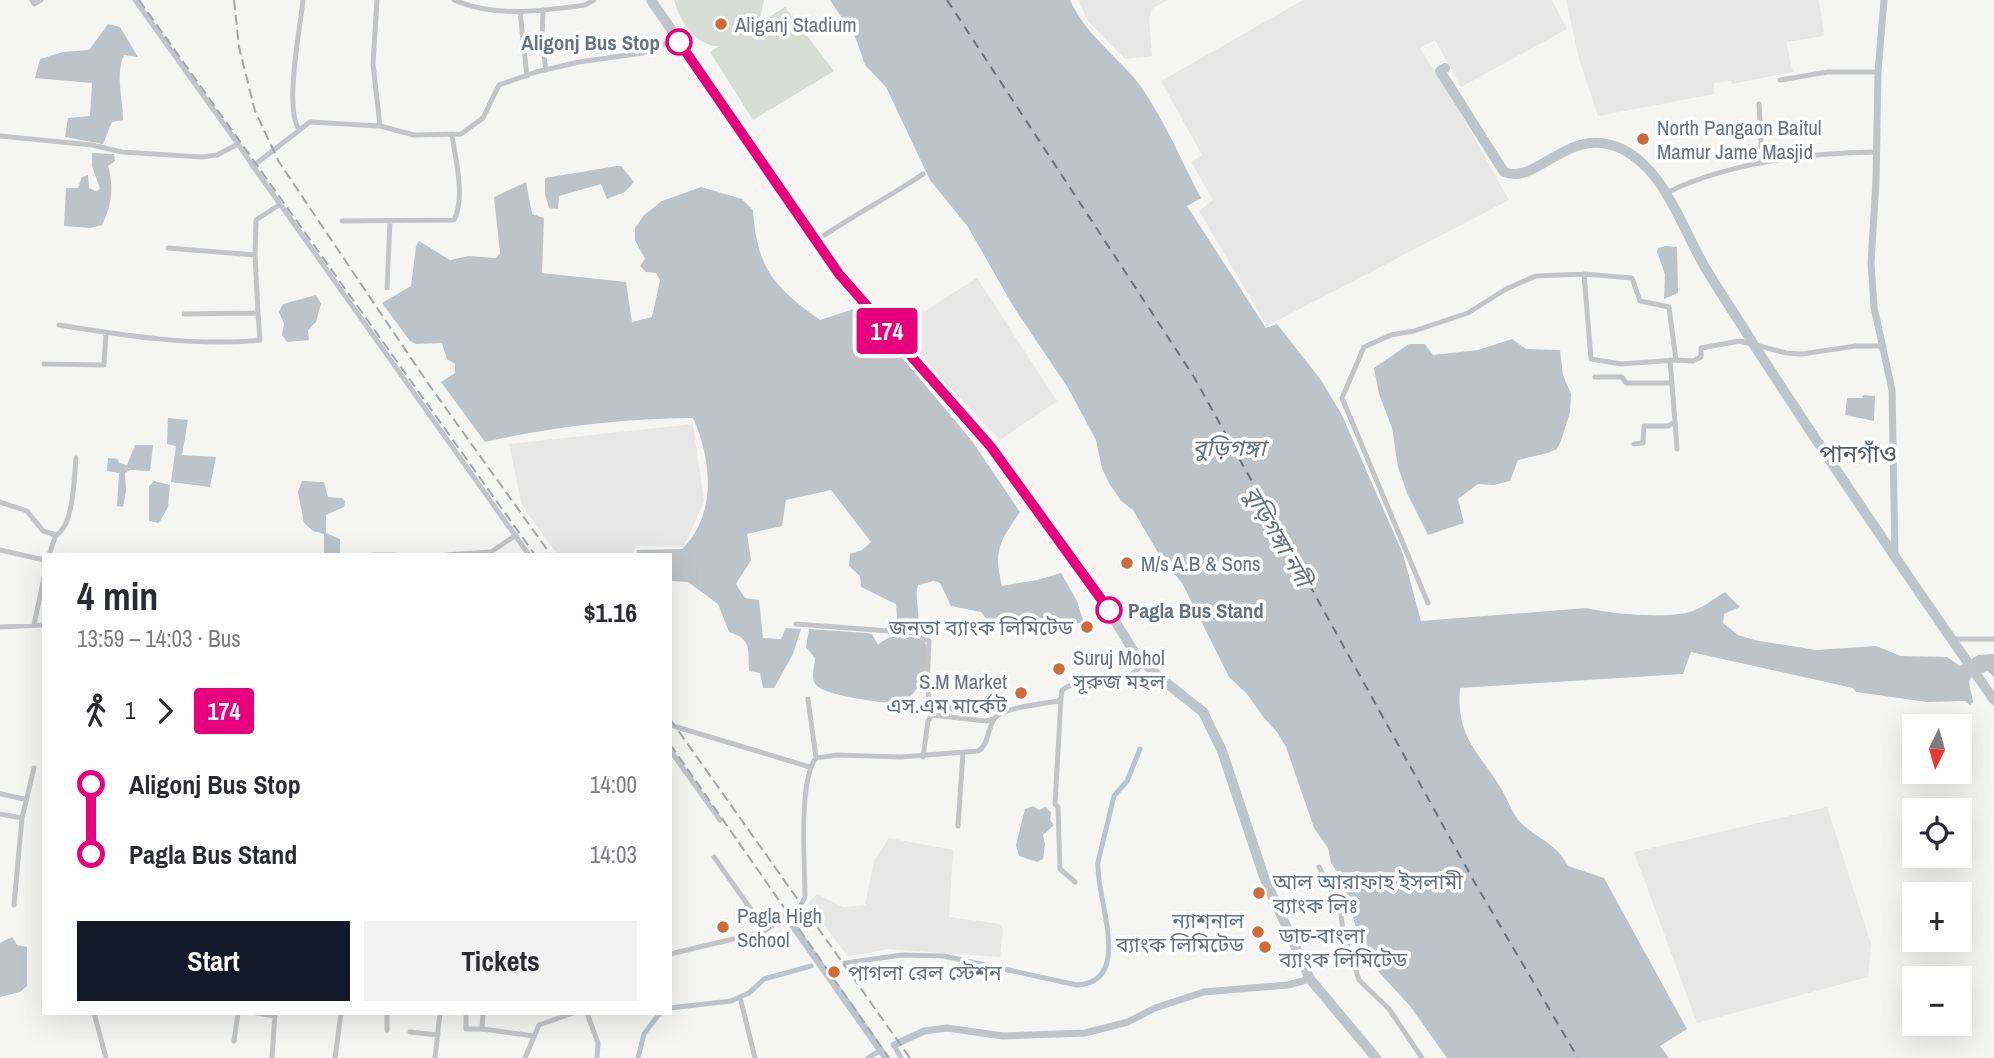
<!DOCTYPE html>
<html lang="en">
<head>
<meta charset="utf-8">
<style>
	body { margin:0; font-family:"Archivo Narrow","Noto Sans Bengali",sans-serif; background:#f2f2f3; color:#2b2b33; height:100vh; display:flex; flex-direction:column; font-size:26px; white-space:nowrap }
	* { box-sizing:border-box; margin:0 }
	p { font-size:23px; color:#7c7c81 }
	.icon { flex:none; width:38px; height:38px; fill:none; stroke:currentColor; stroke-width:2; stroke-linecap:round; stroke-linejoin:round }
	.map { position:relative; flex:1; overflow:hidden }
	.drawer { position:absolute; left:42px; top:553px; width:630px; height:462px; display:flex; flex-direction:column; background:#fff; border-radius:0px; box-shadow:0 7px 28px #0002 }
	.drawer>* { flex:none }
	.badge { padding:0 14px; border-radius:5px; font-size:24px; line-height:46px }
	.needle { width:46px; rotate:185deg }
	.controls { position:absolute; left:1902px; top:714px; display:grid; gap:14px }
	.controls a { display:grid; place-items:center; width:70px; height:70px; border-radius:0px; background:#fff; box-shadow:0 7px 28px #0002; font-size:35px }
	.map>.badge { position:absolute; translate:-50% -50%; box-shadow:0 0 0 4px #fff }
	.legs { display:flex; align-items:center; gap:10px; height:77px; padding:0 35px; font-size:23px }
	.legs p { margin-inline-start:auto }
	.overview { display:flex; align-items:center; justify-content:space-between; height:119px; padding:0 35px }
	h1 { font-size:38px; font-weight:700; line-height:52px }
	.cta { display:flex; gap:14px; margin-top:auto; padding:14px 35px }
	.cta a { flex:1; height:80px; border-radius:0px; background:#111827; color:#fff; font-size:28px; font-weight:700; line-height:80px; text-align:center }
	.cta a+a { background:#f2f2f3; color:#2b2b33 }
	ul { padding:0 35px; list-style:none }
	li { display:flex; align-items:center; gap:24px; height:70px; font-size:26px }
	li i { display:grid; place-items:center; width:10px; height:100%; margin:0 9px; background:currentColor }
	li i::after { content:''; width:18px; height:18px; margin:-9px; border:5px solid; border-radius:50%; background:#fff }
	li p { margin-inline-start:auto }
	li:first-child i { background:linear-gradient(#0000 50%,currentColor 0) }
	li:last-child i { background:linear-gradient(currentColor 50%,#0000 0) }
	.map>svg:first-child { display:block }
</style>
</head>
<body>
<div class="map">
<svg width="1994" height="1058" viewBox="0 0 1994 1058">
	<rect width="100%" height="100%" fill="#f5f6f3"/>
	<path fill="#e6e7e6" d="M 1078,0 L 1168,0 L 1152,9 L 1149,18 L 1152,56 L 1125,59 L 1088,21 Z
		M 1303,0 L 1552,0 L 1567,29 L 1461,87 L 1435,40 L 1420,48 L 1458,109 L 1509,200 L 1267,326 L 1199,211 L 1213,200 L 1191,162 L 1202,155 L 1161,81 Z
		M 1566,0 L 1819,0 L 1824,36 L 1786,42 L 1793,72 L 1732,84 L 1731,81 L 1714,83 L 1714,94 L 1598,116 L 1579,59 Z
		M 977,278 L 1057,401 L 1000,440 L 895,330 Z
		M 693,424 L 704,501 L 684,547 L 636,546 L 633,555 L 558,555 L 522,506 L 509,444 Z
		M 1827,807 L 1871,944 L 1868,977 L 1697,1023 L 1634,852 Z
		M 889,838 L 953,850 L 949,917 L 1000,924 L 1003,930 L 1000,957 L 888,949 L 848,957 L 808,903 L 817,894 L 843,907 L 865,905 L 874,861 Z"/>
	<path fill="#d7dcd4" d="M 674,0 L 764,0 L 759,23 L 785,7 L 834,71 L 753,120 L 710,52 L 719,46 C 695,46 680,21 674,0 Z"/>
	<path fill="#bcc3c9" d="M 830,0 L 1070,0 C 1085,33 1112,52 1135,79 C 1161,112 1181,160 1201,198 L 1187,206 L 1266,328 L 1277,324 L 1321,380 L 1342,415 L 1403,554 L 1421,621 L 1586,608 C 1612,614 1659,618 1686,613 C 1700,610 1712,600 1725,592 L 1740,607 L 1724,614 L 1723,623 L 1738,635 L 1754,640 L 1816,650 L 1876,646 L 1901,656 L 1947,657 L 1960,666 L 1978,655 L 1994,654 L 1994,677 L 1988,671 L 1972,676 L 1969,682 L 1973,702 L 1970,705 L 1965,701 L 1927,702 L 1856,692 L 1853,688 L 1691,652 L 1683,674 L 1460,688 C 1456,738 1479,752 1502,790 C 1508,800 1513,815 1521,823 C 1539,840 1555,842 1568,866 L 1604,878 L 1687,1029 L 1660,1046 L 1669,1058 L 1447,1058 L 1410,1006 L 1375,968 L 1366,953 L 1355,924 L 1343,880 L 1331,863 L 1328,848 L 1314,828 L 1286,747 L 1277,732 L 1264,718 L 1247,694 L 1229,677 L 1182,583 L 1160,556 L 1133,510 L 1121,501 L 1109,483 L 1102,468 L 1096,440 L 1068,388 L 1013,306 L 968,227 L 930,180 L 886,87 L 865,65 L 856,39 Z
		M 108,24 L 120,27 L 138,57 L 124,55 C 115,74 123,99 123,120 L 112,122 L 103,144 L 65,137 L 68,118 L 90,116 L 92,83 L 35,78 L 40,59 L 63,52 L 89,50 Z
		M 92,153 L 114,154 L 115,161 L 108,166 C 114,187 112,205 102,225 L 91,228 L 64,226 L 66,188 L 78,188 L 82,177 L 88,175 L 89,188 L 96,191 L 100,189 L 92,166 Z
		M 617,166 L 621,166 L 634,182 L 625,192 L 607,199 L 601,184 L 559,196 L 558,209 L 549,208 L 545,194 L 545,178 Z
		M 526,182 L 532,214 L 544,218 L 542,273 L 626,282 L 632,322 L 652,317 L 660,280 L 656,273 L 646,272 L 640,266 L 645,259 L 635,240 L 635,228 L 644,215 L 662,201 L 701,187 L 742,199 L 753,210 C 757,269 774,287 820,320 L 860,307 L 972,441 L 1020,512 C 1000,541 993,550 1002,586 L 1037,580 L 1061,573 L 1077,601 L 1084,623 L 992,626 L 981,612 L 951,606 L 940,583 L 934,581 L 918,585 C 913,602 924,615 914,631 L 898,630 L 896,604 L 861,587 L 860,576 L 849,566 L 850,554 L 862,550 L 871,542 L 831,490 L 786,500 L 782,526 L 747,534 L 751,560 L 736,584 L 745,598 L 759,600 L 763,638 L 781,639 L 786,628 L 801,629 L 793,654 L 774,688 L 763,688 L 760,673 L 749,671 C 748,648 752,640 729,632 L 718,604 L 688,582 L 670,581 L 670,555 L 636,555 L 637,550 L 682,549 C 717,515 712,460 693,418 C 622,419 555,426 485,442 L 441,382 L 455,373 L 455,364 L 447,359 L 442,343 L 416,344 L 410,341 L 382,303 L 411,286 L 416,246 L 419,241 L 450,260 L 469,256 L 496,258 L 500,253 L 494,197 Z
		M 1666,246 L 1677,247 L 1678,293 L 1664,299 L 1665,274 L 1657,252 L 1658,248 Z
		M 316,295 L 321,304 L 316,322 L 308,330 L 309,340 L 287,342 L 282,335 L 284,324 L 279,312 L 283,304 Z
		M 1512,339 L 1526,349 L 1560,350 L 1563,375 L 1571,394 L 1570,412 L 1561,441 L 1557,449 L 1548,453 L 1518,460 L 1510,481 L 1494,485 L 1478,484 L 1458,499 L 1464,523 L 1428,535 L 1407,493 L 1398,467 L 1392,428 L 1379,394 L 1374,368 L 1409,344 L 1425,344 L 1433,355 L 1478,350 Z
		M 1863,395 L 1875,396 L 1874,421 L 1845,415 L 1847,398 L 1862,398 Z
		M 168,418 L 188,420 L 182,455 L 216,457 L 210,487 L 171,482 L 176,446 L 167,444 Z
		M 135,445 L 153,445 L 150,471 L 130,470 L 125,473 L 126,491 L 123,507 L 117,506 L 119,473 L 107,471 L 108,458 L 118,459 L 119,463 L 127,465 Z
		M 154,481 L 170,485 L 168,507 L 159,523 L 149,521 L 149,486 Z
		M 302,481 L 324,482 L 328,497 L 342,498 L 345,501 L 344,507 L 326,515 L 326,533 L 340,539 L 340,555 L 324,555 L 324,534 L 313,531 L 304,523 L 298,492 Z
		M 809,629 L 867,633 L 872,634 L 878,645 C 892,632 907,635 925,641 C 931,670 923,685 902,705 C 884,702 827,697 816,685 C 810,677 815,667 815,658 L 806,647 Z
		M 944,698 L 979,705 L 981,712 L 976,715 L 940,710 L 935,706 L 938,700 Z
		M 1033,806 L 1039,810 L 1045,807 L 1051,812 L 1050,820 L 1054,825 L 1043,835 L 1045,844 L 1043,859 L 1037,862 L 1019,856 L 1016,845 L 1025,809 Z
		M 12,937 L 17,945 L 27,947 L 27,986 L 20,992 L 0,997 L 0,943 Z"/>
	<g fill="none" stroke-linecap="round" stroke-linejoin="round">
		<path stroke="#bcc3c9" stroke-width="5" d="M 845,963 L 902,955 L 944,956 L 1077,985 C 1135,983 1095,896 1098,862 L 1114,796 L 1127,781 L 1140,749
			M 670,1008 L 731,1001 L 749,993 L 764,979 L 811,966
			M 638,1058 L 644,1034 L 660,1013"/>
		<path stroke="#64737d" stroke-width="2" stroke-dasharray="9 7" stroke-linecap="butt" d="M 947,0 L 1194,377 L 1475,883 L 1578,1058"/>
		<path stroke="#c2c4c7" stroke-width="5" d="M 32,0 L 34,4 L 41,0
			M 135,0 L 238,144
			M 377,0 L 373,64 L 380,126
			M 454,0 C 496,18 541,11 585,5 L 594,0
			M 543,10 L 542,42 L 546,70
			M 520,12 L 527,76
			M 1780,80 L 1828,72 L 1878,72
			M 1759,104 L 1762,163
			M 298,128 C 285,104 300,30 303,0
			M 0,136 L 92,145 L 122,152 L 202,157 L 217,155 L 238,144 L 253,166 L 310,122 L 380,126 L 414,135 L 461,134 L 483,118 L 499,85 L 536,72 L 579,62 L 643,53 L 677,39
			M 253,166 L 529,555
			M 1666,193 C 1728,163 1808,153 1877,152
			M 342,221 L 454,220 C 466,197 455,159 452,134
			M 816,241 C 851,216 888,198 923,174
			M 168,248 L 255,255 L 256,220 L 279,205
			M 1584,274 L 1591,359 L 1621,364 L 1676,360
			M 387,288 L 390,221
			M 184,314 L 258,313 L 255,255
			M 59,325 C 120,335 198,347 260,340 L 258,313
			M 44,364 L 104,365 L 106,333
			M 1595,377 L 1622,377 L 1626,383 L 1672,383
			M 1675,422 L 1677,449
			M 1634,444 L 1643,443 L 1644,426 L 1668,426 L 1675,422 L 1670,360
			M 0,502 L 27,511 L 43,531 L 56,535 L 49,555
			M 56,535 C 74,526 74,477 76,458
			M 0,550 L 44,560
			M 372,555 L 396,555
			M 445,555 L 491,552 L 516,535
			M 1428,603 L 1342,398 L 1364,347 L 1391,335 L 1414,331 L 1468,313 L 1506,289 L 1536,276 L 1584,274 L 1632,278 L 1640,301 L 1669,307 L 1676,360 L 1693,361 L 1701,357 L 1701,348 L 1740,341 L 1786,353 L 1802,354 L 1856,346 L 1884,346
			M 796,624 L 915,633 L 929,641 L 927,686 L 932,715 L 928,721 L 923,757
			M 34,625 L 44,577
			M 0,627 L 44,625
			M 1952,639 L 1994,639
			M 1061,698 L 1055,804 L 1058,807 L 1060,869 L 1075,882
			M 808,699 L 816,758
			M 932,715 L 986,721 L 994,719
			M 670,725 L 810,767
			M 670,750 L 720,820
			M 1,794 L 24,799
			M 0,814 L 22,818
			M 958,826 L 963,753
			M 714,857 L 755,915 L 763,932
			M 1319,867 L 1340,906 L 1343,931 L 1359,980 L 1389,1009 L 1422,1058
			M 14,905 L 22,818 L 34,768
			M 670,954 L 763,932 L 800,907 L 805,897 C 805,866 798,781 816,758 L 837,755 L 901,757 L 978,751 C 989,745 987,728 995,718 C 1003,707 1044,704 1058,701 L 1061,698 L 1062,690 L 1069,686 L 1123,678 L 1131,675 L 1144,663
			M 741,1001 L 755,1058
			M 94,1013 L 106,1058
			M 256,1013 L 275,1016
			M 466,1013 L 466,1029 L 482,1029 L 483,1013
			M 587,1013 L 598,1043 L 597,1058
			M 482,1029 L 534,1036
			M 387,1030 L 387,1013
			M 410,1032 L 438,1035
			M 234,1041 L 238,1013
			M 894,1045 L 901,1058
			M 272,1058 L 275,1013
			M 335,1058 L 341,1013
			M 435,1058 L 440,1013
			M 525,1058 L 539,1025 L 573,1013
			M 868,1058 L 881,1050"/>
		<path stroke="#bfc4c9" stroke-width="7" d="M 1884,0 L 1878,72 L 1876,181 L 1871,263 L 1874,307 L 1892,390 L 1895,557
			M 786,916 L 886,1058
			M 894,1045 L 924,1031 L 947,1028 L 1003,1036 L 1085,1033 L 1128,1022 L 1155,1008 L 1204,992 L 1288,985 L 1310,979"/>
		<path stroke="#bfc4c9" stroke-width="10" d="M 651,0 L 839,274 L 991,447 L 1080,571 L 1099,595 L 1136,655 L 1159,677 L 1203,712 L 1222,751 L 1264,877 L 1310,979 L 1376,1058
			M 1445,68 L 1440,71 L 1504,172 C 1538,186 1568,123 1622,149 C 1666,171 1682,229 1706,269 C 1721,294 1738,319 1754,345 C 1832,465 1912,583 1994,700"/>
		<path stroke="#a3a7ac" stroke-width="2" stroke-dasharray="10 5" stroke-linecap="butt" d="M 139,0 L 535,555
			M 234,0 L 239,47 L 255,111 L 279,162 L 427,382 L 551,555
			M 670,719 L 910,1058
			M 670,744 L 889,1058"/>
	</g>
	<g fill="none" stroke-linecap="round" stroke-linejoin="round">
		<g stroke="#fff" stroke-width="16">
			<path id="line-1" d="M 679,42 L 839,274 L 991,447 L 1109,610"/>
		</g>
		<use href="#line-1" stroke="#e6007e" stroke-width="10"/>
	</g>
	<g fill="#cf6a39" stroke="#fff" stroke-width="2.5">
		<circle cx="721" cy="24" r="7"/>
		<circle cx="1643" cy="139" r="7"/>
		<circle cx="1127" cy="563" r="7"/>
		<circle cx="1087" cy="627" r="7"/>
		<circle cx="1059" cy="669" r="7"/>
		<circle cx="1021" cy="693" r="7"/>
		<circle cx="1259" cy="893" r="7"/>
		<circle cx="723" cy="927" r="7"/>
		<circle cx="1258" cy="932" r="7"/>
		<circle cx="1265" cy="947" r="7"/>
		<circle cx="834" cy="972" r="7"/>
	</g>
	<g fill="#fff" stroke="#e6007e" stroke-width="3.5">
		<circle cx="679" cy="42" r="12"/>
		<circle cx="1109" cy="610" r="12"/>
	</g>
	<g text-anchor="middle" dominant-baseline="central" stroke-width="7" stroke-linejoin="round" paint-order="stroke">
		<g font-size="21" fill="#687380" stroke="#fff" text-anchor="start">
			<text x="735" y="24">Aliganj Stadium</text>
			<text x="1657" y="127">North Pangaon Baitul<tspan x="1657" dy="24">Mamur Jame Masjid</tspan></text>
			<text x="1141" y="563">M/s A.B &amp; Sons</text>
			<text x="1073" y="627" text-anchor="end">জনতা ব্যাংক লিমিটেড</text>
			<text x="1073" y="657">Suruj Mohol<tspan x="1073" dy="24">সূরুজ মহল</tspan></text>
			<text x="1007" y="681" text-anchor="end">S.M Market<tspan x="1007" dy="24">এস.এম মার্কেট</tspan></text>
			<text x="1273" y="881">আল আরাফাহ ইসলামী<tspan x="1273" dy="24">ব্যাংক লিঃ</tspan></text>
			<text x="737" y="915">Pagla High<tspan x="737" dy="24">School</tspan></text>
			<text x="1244" y="920" text-anchor="end">ন্যাশনাল<tspan x="1244" dy="24">ব্যাংক লিমিটেড</tspan></text>
			<text x="1279" y="935">ডাচ-বাংলা<tspan x="1279" dy="24">ব্যাংক লিমিটেড</tspan></text>
			<text x="848" y="972">পাগলা রেল স্টেশন</text>
		</g>
		<g font-size="21" font-weight="bold" fill="#687380" stroke="#fff" text-anchor="end">
			<text x="660" y="42">Aligonj Bus Stop</text>
			<text x="1128" y="610" text-anchor="start">Pagla Bus Stand</text>
		</g>
		<g font-size="23" font-style="italic" fill="#64737d" stroke="#fff">
			<text x="1229" y="447">বুড়িগঙ্গা</text>
			<text transform="translate(1278 536) rotate(60)">বুড়িগঙ্গা নদী</text>
		</g>
		<g font-size="24" fill="#555d66" stroke="#fff">
			<text x="1858" y="453">পানগাঁও</text>
		</g>
	</g>
</svg>
<div class="controls">
<a><svg class="needle" viewBox="-14 -14 28 28"><path d="M0-13l5 13h-10z" fill="#e53935"/><path d="M0 13l5-13h-10z" fill="#7c7c81"/></svg></a>
<a><svg class="icon" aria-label="locate" viewBox="0 0 24 24"><circle cx="12" cy="12" r="6"/><path d="M12 2v4M12 18v4M2 12h4M18 12h4"/></svg></a>
<a>+</a>
<a>−</a>
</div>
<b class="badge" style="left:887px;top:331px;background:#e6007e;color:#fff">174</b>
<section class="drawer">
<div class="overview"><div><h1>4 min</h1><p>13:59 – 14:03 · Bus</p></div><b>$1.16</b></div>
<div class="legs"><svg class="icon" aria-label="walk" viewBox="0 0 24 24"><circle cx="13" cy="4" r="2"/><path d="M13 8l-2 6 4 7M11 14l-3 7M7 12l3-4h3l4 4"/></svg>1<svg class="icon" aria-label="forward" viewBox="0 0 24 24"><path d="M9 5l7 7-7 7"/></svg><b class="badge" style="background:#e6007e;color:#fff">174</b></div>
<ul>
<li><i style="color:#e6007e"></i><b>Aligonj Bus Stop</b><p>14:00</p></li>
<li><i style="color:#e6007e"></i><b>Pagla Bus Stand</b><p>14:03</p></li>
</ul>
<div class="cta"><a>Start</a><a>Tickets</a></div>
</section>
</div>
</body>
</html>
